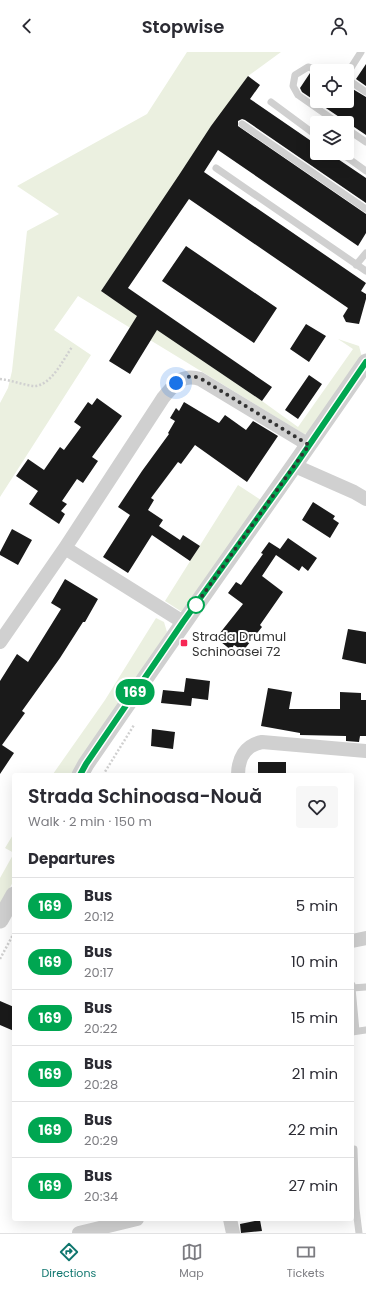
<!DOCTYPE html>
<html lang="en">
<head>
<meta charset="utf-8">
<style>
	body { margin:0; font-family:Poppins,sans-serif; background:#f7f7f7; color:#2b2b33; height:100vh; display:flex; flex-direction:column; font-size:15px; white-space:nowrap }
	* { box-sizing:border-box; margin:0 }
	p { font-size:13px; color:#7c7c81 }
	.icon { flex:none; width:22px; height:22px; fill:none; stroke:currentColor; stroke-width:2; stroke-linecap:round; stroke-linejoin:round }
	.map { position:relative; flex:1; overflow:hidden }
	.drawer { position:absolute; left:12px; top:721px; width:342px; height:448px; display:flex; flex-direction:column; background:#fff; border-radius:4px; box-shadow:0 4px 16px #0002 }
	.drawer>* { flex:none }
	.badge { padding:0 8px; border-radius:13px; font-size:14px; line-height:26px }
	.buttons { position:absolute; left:310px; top:12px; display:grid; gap:8px }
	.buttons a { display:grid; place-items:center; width:44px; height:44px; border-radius:4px; background:#fff; box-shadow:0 4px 16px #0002; font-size:20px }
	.you { position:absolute; width:20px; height:20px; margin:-10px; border:3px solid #fff; border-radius:50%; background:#1a73e8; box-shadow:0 0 0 6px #1a73e833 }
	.map>.badge { position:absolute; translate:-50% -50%; box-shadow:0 0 0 2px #fff }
	h2 { padding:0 16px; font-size:15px; line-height:36px }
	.round { display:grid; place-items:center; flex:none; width:42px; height:42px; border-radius:4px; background:#f7f7f7 }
	.headline { display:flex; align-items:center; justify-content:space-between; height:68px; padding:0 16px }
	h1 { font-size:19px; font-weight:600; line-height:30px }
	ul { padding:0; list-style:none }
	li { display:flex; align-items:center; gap:12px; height:56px; padding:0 16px; border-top:1px solid #e1e1e2 }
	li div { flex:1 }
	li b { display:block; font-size:15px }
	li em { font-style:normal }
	li .badge { min-width:44px; font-weight:700; text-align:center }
	header { display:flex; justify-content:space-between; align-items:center; height:52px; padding:0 16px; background:#fff; font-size:18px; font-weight:600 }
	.menu { display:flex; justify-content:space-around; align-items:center; height:56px; border-top:1px solid #e1e1e2; background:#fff; font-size:11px; color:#7c7c81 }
	.menu a { display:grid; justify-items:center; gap:2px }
	.menu .selected { color:#0f766e }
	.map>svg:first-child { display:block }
</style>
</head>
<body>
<header><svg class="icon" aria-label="back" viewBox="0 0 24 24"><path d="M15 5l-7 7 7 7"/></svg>Stopwise<svg class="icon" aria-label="person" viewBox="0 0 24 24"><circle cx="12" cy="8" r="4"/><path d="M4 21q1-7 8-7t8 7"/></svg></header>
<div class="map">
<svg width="366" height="1181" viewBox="0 0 366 1181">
	<rect width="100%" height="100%" fill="#fff"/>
	<path fill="#ebf0e0" d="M 187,0 L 281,0 L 248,24 L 101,239 L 262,349 L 298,375 L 353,297 L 338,287 L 359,294 L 362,305 L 309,381 L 304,382 L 78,244 L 54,278 L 91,303 L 0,445 L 0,351 L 8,336 L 12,319 L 27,179 L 59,162 L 17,134 L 147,62 Z
		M 238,433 L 261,448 L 182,560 L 165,549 Z
		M 156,566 L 164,570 L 167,580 L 73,723 L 54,723 L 53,722 L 105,648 Z
		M 14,781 L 14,828 L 0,854 L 0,826 L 14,801 L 5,796 Z"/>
	<path fill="#1a1a1a" d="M 366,12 L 366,34 L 356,27 Z
		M 310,21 L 317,23 L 317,49 L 347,49 L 347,41 L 351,36 L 366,45 L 366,83 L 302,40 L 300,36 Z
		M 248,24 L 260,33 L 250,47 L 317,93 L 317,101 L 329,101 L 366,126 L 366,151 L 245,68 L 242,67 L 238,69 L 238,74 L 366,162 L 366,181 L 358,194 L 218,98 L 204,120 L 366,231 L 361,239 L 366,242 L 366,247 L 359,272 L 346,270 L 343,264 L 348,256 L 189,147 L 128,236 L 272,335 L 262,349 L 157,278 L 130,322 L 109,309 L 137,264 L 101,239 L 179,123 L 211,74 Z
		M 186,194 L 277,256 L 254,291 L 162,229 Z
		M 306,272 L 326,284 L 309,310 L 290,297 Z
		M 309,323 L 322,332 L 298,367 L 285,358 Z
		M 97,346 L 122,364 L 92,405 L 98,409 L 83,431 L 77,427 L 62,449 L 67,452 L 61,459 L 65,462 L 59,472 L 29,452 L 38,439 L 16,424 L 28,407 L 44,418 L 60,395 L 64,398 L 81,375 L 74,370 L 88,350 L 92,353 Z
		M 184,350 L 219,371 L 225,363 L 246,378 L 253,369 L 278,384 L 247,430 L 195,393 L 181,412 L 178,410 L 151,446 L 154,448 L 148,458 L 163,468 L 159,474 L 180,488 L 183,483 L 200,494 L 190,509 L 152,483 L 128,521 L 103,505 L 130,463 L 118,455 L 142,419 L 169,382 L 168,381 L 175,369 L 170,366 L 176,356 L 179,359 Z
		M 313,450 L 335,464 L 333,467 L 339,471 L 330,486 L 302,468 Z
		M 12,477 L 32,488 L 18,513 L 0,503 L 0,500 Z
		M 288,486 L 317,506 L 308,519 L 302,514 L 299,519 L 276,503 L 262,524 L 283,540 L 260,573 L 262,575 L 243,599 L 234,593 L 231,598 L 216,586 L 243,552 L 228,541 L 236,530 L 241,533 L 263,502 L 261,501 L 269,490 L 280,497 Z
		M 65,527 L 98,547 L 85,570 L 83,570 L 60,606 L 22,659 L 25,661 L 2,693 L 14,701 L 0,722 L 0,629 L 17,602 L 28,610 L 61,557 L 51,551 Z
		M 348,577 L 366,580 L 366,612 L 342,607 Z
		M 186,626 L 210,629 L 208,648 L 192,646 L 191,654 L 161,651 L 163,638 L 184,640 Z
		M 268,636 L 292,640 L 289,657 L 340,657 L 340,640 L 361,641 L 361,648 L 366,648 L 366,684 L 360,684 L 359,690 L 346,689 L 346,684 L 300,683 L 300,681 L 261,674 Z
		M 152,677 L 175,680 L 173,697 L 151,694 Z
		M 258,710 L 286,710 L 286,723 L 258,723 Z
		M 0,949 L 14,955 L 14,979 L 0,973 Z
		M 260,1168 L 262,1179 L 241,1181 L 240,1172 Z"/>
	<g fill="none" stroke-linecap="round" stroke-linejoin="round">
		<path stroke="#d0d0d0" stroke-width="2.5" stroke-dasharray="2 2" stroke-linecap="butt" d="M 0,327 C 11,328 23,333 34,334 C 51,334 63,308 72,295
			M 103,723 L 134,673
			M 0,907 L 14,881"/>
		<path stroke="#d0d0d0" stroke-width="7" d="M 323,19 L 308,15 L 295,23 L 293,34 L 298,43 L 338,71
			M 347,22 L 361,0
			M 347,27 L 366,40
			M 271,50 L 317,84
			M 242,72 L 366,157
			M 347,77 L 366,90
			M 341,101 L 366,119
			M 216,116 L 366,219
			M 356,213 L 366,201
			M 352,933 L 352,936 L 366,935
			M 352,936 L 356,979
			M 352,980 L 366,978
			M 354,1097 L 356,1157 L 359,1181"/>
		<path stroke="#d0d0d0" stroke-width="14" d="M 295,414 L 354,440 L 366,447
			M 65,496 L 183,570
			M 0,590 L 65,496 L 163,346 C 174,333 181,321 200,327 L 309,393
			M 238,723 C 238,707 245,693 262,690 L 366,699
			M 352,889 L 366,886
			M 230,1167 L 233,1181
			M 79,1181 L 137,1167"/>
		<path stroke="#d0d0d0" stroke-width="17" d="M 80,723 L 86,712 C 178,577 273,445 366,310
			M 0,868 L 14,843"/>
	</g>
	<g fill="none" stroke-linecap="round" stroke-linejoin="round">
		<g stroke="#fff" stroke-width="9">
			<path id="line" d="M 80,723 L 86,712 L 183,570 L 295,414 L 366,310"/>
		</g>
		<use href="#line" stroke="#00a651" stroke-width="6"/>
		<path stroke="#333" stroke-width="4" stroke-dasharray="0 7.2" d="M 176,331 C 185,325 190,323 200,326 L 309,393 L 195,554 L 196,553"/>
	</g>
	<circle fill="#fff" stroke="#00a651" stroke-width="2" cx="196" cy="553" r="8"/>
	<rect fill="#f72755" stroke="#fff" stroke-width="1.5" x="180" y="587" width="8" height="8" rx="2"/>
	<g text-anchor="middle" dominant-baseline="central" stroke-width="4" stroke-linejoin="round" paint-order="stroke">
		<g font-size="13" fill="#333" stroke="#fff" text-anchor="start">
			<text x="192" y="584">Strada Drumul<tspan x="192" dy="15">Schinoasei 72</tspan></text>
		</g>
	</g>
</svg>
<div class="buttons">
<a><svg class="icon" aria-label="locate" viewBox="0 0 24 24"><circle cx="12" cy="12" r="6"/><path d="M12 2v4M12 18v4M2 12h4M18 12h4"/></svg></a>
<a><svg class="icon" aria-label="layers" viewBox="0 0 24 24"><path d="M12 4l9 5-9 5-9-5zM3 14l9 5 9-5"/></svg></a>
</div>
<div class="you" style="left:176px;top:331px"></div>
<b class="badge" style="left:135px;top:640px;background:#00a651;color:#fff">169</b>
<section class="drawer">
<div class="headline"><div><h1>Strada Schinoasa-Nouă</h1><p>Walk · 2 min · 150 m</p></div><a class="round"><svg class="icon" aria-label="heart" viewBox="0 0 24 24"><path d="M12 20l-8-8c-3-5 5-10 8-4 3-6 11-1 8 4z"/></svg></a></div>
<h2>Departures</h2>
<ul>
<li><span class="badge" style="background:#00a651;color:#fff">169</span><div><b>Bus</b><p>20:12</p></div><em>5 min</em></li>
<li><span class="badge" style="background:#00a651;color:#fff">169</span><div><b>Bus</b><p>20:17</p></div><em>10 min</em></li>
<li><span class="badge" style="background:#00a651;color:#fff">169</span><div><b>Bus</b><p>20:22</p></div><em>15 min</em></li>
<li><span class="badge" style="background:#00a651;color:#fff">169</span><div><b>Bus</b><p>20:28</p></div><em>21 min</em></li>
<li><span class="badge" style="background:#00a651;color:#fff">169</span><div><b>Bus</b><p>20:29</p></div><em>22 min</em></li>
<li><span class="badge" style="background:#00a651;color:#fff">169</span><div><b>Bus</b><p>20:34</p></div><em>27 min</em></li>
</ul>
</section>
</div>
<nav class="menu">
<a class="selected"><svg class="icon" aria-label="directions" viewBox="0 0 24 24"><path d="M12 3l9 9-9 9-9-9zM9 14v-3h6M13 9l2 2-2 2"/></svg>Directions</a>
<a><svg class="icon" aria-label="map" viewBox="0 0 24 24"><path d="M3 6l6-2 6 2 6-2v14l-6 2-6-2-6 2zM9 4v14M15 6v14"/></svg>Map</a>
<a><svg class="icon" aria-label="tickets" viewBox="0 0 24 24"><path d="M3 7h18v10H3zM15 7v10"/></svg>Tickets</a>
</nav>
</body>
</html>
